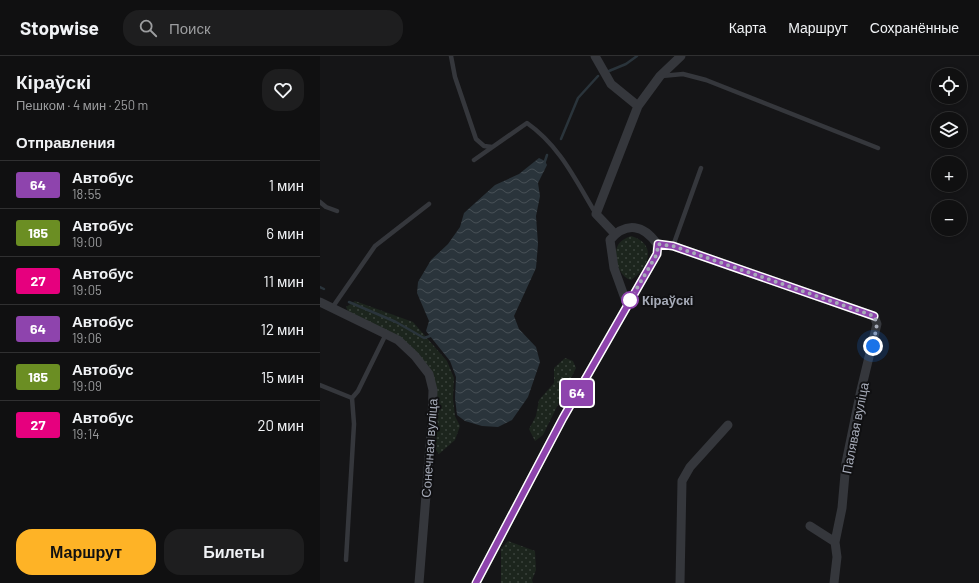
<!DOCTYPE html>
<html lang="ru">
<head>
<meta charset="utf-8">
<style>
	body { margin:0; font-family:Barlow,sans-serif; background:#1e1e1f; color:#f1f3f6; height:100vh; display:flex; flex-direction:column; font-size:15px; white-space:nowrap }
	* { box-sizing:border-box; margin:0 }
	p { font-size:13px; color:#9c9d9f }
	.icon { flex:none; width:22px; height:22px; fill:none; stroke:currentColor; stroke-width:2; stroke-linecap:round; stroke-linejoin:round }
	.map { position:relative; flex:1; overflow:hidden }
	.details { display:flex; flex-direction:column; background:#101011; width:320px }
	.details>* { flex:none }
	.badge { padding:0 8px; border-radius:3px; font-size:14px; line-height:26px }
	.buttons { position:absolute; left:611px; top:12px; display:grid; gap:8px }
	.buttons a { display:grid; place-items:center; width:36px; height:36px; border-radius:50%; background:#101011; box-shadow:0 2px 6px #0003,0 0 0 1px #303031; font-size:20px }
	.you { position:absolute; width:20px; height:20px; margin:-10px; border:3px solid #fff; border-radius:50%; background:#1a73e8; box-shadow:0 0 0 6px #1a73e833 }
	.map>.badge { position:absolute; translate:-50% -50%; box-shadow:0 0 0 2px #fff }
	h2 { padding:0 16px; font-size:15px; line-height:36px }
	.round { display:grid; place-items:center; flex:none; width:42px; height:42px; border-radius:16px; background:#1e1e1f }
	.overview { display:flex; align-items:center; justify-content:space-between; height:68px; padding:0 16px }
	h1 { font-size:19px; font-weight:600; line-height:30px }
	.button { display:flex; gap:8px; margin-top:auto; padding:8px 16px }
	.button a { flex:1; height:46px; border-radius:16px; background:#feb326; color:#111; font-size:16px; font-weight:600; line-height:46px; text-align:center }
	.button a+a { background:#1e1e1f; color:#f1f3f6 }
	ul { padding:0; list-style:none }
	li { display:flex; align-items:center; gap:12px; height:48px; padding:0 16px; border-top:1px solid #303031 }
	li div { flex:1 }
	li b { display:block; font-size:15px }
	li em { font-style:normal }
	li .badge { min-width:44px; font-weight:700; text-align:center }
	header { display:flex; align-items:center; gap:24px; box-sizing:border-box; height:56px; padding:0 20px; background:#101011; border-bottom:1px solid #303031 }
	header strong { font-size:19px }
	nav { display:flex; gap:22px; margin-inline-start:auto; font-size:14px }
	.search { width:280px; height:36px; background:#1e1e1f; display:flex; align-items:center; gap:10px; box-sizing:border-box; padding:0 14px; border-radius:16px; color:#9c9d9f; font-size:15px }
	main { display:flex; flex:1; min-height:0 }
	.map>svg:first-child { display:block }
</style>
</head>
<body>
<header>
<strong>Stopwise</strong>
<div class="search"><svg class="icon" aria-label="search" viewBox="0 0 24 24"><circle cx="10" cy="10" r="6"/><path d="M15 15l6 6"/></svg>Поиск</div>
<nav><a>Карта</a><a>Маршрут</a><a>Сохранённые</a></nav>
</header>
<main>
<section class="details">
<div class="overview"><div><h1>Кіраўскі</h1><p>Пешком · 4 мин · 250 m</p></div><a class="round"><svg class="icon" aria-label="heart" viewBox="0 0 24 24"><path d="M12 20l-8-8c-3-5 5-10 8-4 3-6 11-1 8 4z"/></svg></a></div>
<h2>Отправления</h2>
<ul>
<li><span class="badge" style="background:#8e44ad;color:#fff">64</span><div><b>Автобус</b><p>18:55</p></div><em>1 мин</em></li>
<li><span class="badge" style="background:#6b8e23;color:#fff">185</span><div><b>Автобус</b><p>19:00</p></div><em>6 мин</em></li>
<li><span class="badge" style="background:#e6007e;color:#fff">27</span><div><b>Автобус</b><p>19:05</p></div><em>11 мин</em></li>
<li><span class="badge" style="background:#8e44ad;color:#fff">64</span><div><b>Автобус</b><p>19:06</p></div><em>12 мин</em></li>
<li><span class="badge" style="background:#6b8e23;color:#fff">185</span><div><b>Автобус</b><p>19:09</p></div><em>15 мин</em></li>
<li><span class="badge" style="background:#e6007e;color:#fff">27</span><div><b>Автобус</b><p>19:14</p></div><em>20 мин</em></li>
</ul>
<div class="button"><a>Маршрут</a><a>Билеты</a></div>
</section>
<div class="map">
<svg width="659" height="527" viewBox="0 0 659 527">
	<defs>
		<pattern id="grass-dots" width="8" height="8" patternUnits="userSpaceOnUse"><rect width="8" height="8" fill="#1c251d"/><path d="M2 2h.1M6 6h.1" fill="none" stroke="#3a423c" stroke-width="1.8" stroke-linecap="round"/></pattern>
		<pattern id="water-waves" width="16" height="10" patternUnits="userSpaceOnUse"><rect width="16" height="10" fill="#2a343b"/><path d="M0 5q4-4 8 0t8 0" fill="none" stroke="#464f55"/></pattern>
	</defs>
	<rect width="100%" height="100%" fill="#151517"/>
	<path fill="url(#grass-dots)" d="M 311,180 C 338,188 329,212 311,224 C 299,221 292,200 298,189 C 301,184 306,182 311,180 Z
		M 35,245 L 93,266 L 127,305 L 134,322 L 133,342 L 135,360 L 140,370 L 135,384 L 119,398 L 114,391 L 116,334 L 96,299 L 29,257 L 26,251 Z
		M 245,302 L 253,305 L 256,312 L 223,379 L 215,385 L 209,373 L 216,360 L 219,344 L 234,327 L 234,312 Z
		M 188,485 L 215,495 L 216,514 L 212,524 L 213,527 L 181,527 L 181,493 Z"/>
	<path fill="url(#water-waves)" d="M 219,102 L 225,105 L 227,109 L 218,127 L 220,140 L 216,160 L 218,188 L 216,212 L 194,260 L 199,273 L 216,291 L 220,306 L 208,341 L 192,364 L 178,371 L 162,370 L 145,365 L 137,359 L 135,342 L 136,321 L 130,305 L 106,275 L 109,265 L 97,237 L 98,226 L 111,204 L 128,188 L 140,171 L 144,157 L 175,129 L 199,118 Z"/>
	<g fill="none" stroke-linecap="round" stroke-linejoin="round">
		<path stroke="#2a343b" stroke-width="2.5" d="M 289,15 L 306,8 L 317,0
			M 241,83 L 258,42 L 278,20
			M 224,108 L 227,99
			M 0,231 L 4,233
			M 29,246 L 76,266 L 104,282 L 113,279"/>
		<path stroke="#35373c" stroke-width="4.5" d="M 131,0 L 135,21 L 156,83 L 164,90 L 172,91
			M 342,20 L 363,18 L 386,24 L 558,92
			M 154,104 L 207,67 C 240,90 256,125 276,158
			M 0,146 L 6,151 L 17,155
			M 353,190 L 381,112
			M 12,252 L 55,190 L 109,148
			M 0,329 L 32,342 L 38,335 L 66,278
			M 26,504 L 34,368 L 32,342"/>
		<path stroke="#35373c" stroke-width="9" d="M 275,0 L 291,28 L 318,50
			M 295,178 L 276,158 L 318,50 L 340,20 L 361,0
			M 337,188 L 353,190 L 554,260 L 557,268 L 541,334 L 526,407 L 522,452 L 515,486
			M 0,246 L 78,284 L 95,300 L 109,318 L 113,334 L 112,364 L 99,527
			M 490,470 L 515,486 L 517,501 L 514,527
			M 156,527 L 243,362 L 337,198 L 337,188 C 324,169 306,165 290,184 L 294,212 L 307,248
			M 360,527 L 362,425 L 370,411 L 408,369"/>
	</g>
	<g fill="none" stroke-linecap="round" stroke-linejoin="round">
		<g stroke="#fff" stroke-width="9">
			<path id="line" d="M 156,527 L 243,362 L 337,198 L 338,188 L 353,190 L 554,260"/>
		</g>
		<use href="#line" stroke="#8e44ad" stroke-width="6"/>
		<path stroke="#a6abb8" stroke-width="4" stroke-dasharray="0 7.2" d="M 310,244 L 337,198 L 338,188 L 353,190 L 554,260 L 557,268 L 553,290"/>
	</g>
	<circle fill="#fff" stroke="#8e44ad" stroke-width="2" cx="310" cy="244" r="8"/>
	<g text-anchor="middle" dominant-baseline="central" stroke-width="4" stroke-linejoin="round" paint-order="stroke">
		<g font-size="13" font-weight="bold" fill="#a6abb8" stroke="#101012" text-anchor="start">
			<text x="322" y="244">Кіраўскі</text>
		</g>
		<g font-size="13" fill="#a6abb8" stroke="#101012">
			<text transform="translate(535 372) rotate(-79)">Палявая вуліца</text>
			<text transform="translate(109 392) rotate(-86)">Сонечная вуліца</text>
		</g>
	</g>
</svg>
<div class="buttons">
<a><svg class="icon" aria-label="locate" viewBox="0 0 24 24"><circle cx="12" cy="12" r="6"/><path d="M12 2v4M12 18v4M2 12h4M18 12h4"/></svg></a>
<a><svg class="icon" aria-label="layers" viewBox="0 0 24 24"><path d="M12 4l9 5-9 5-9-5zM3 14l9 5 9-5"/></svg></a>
<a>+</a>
<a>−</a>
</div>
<div class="you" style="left:553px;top:290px"></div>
<b class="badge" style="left:257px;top:337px;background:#8e44ad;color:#fff">64</b>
</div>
</main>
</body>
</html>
